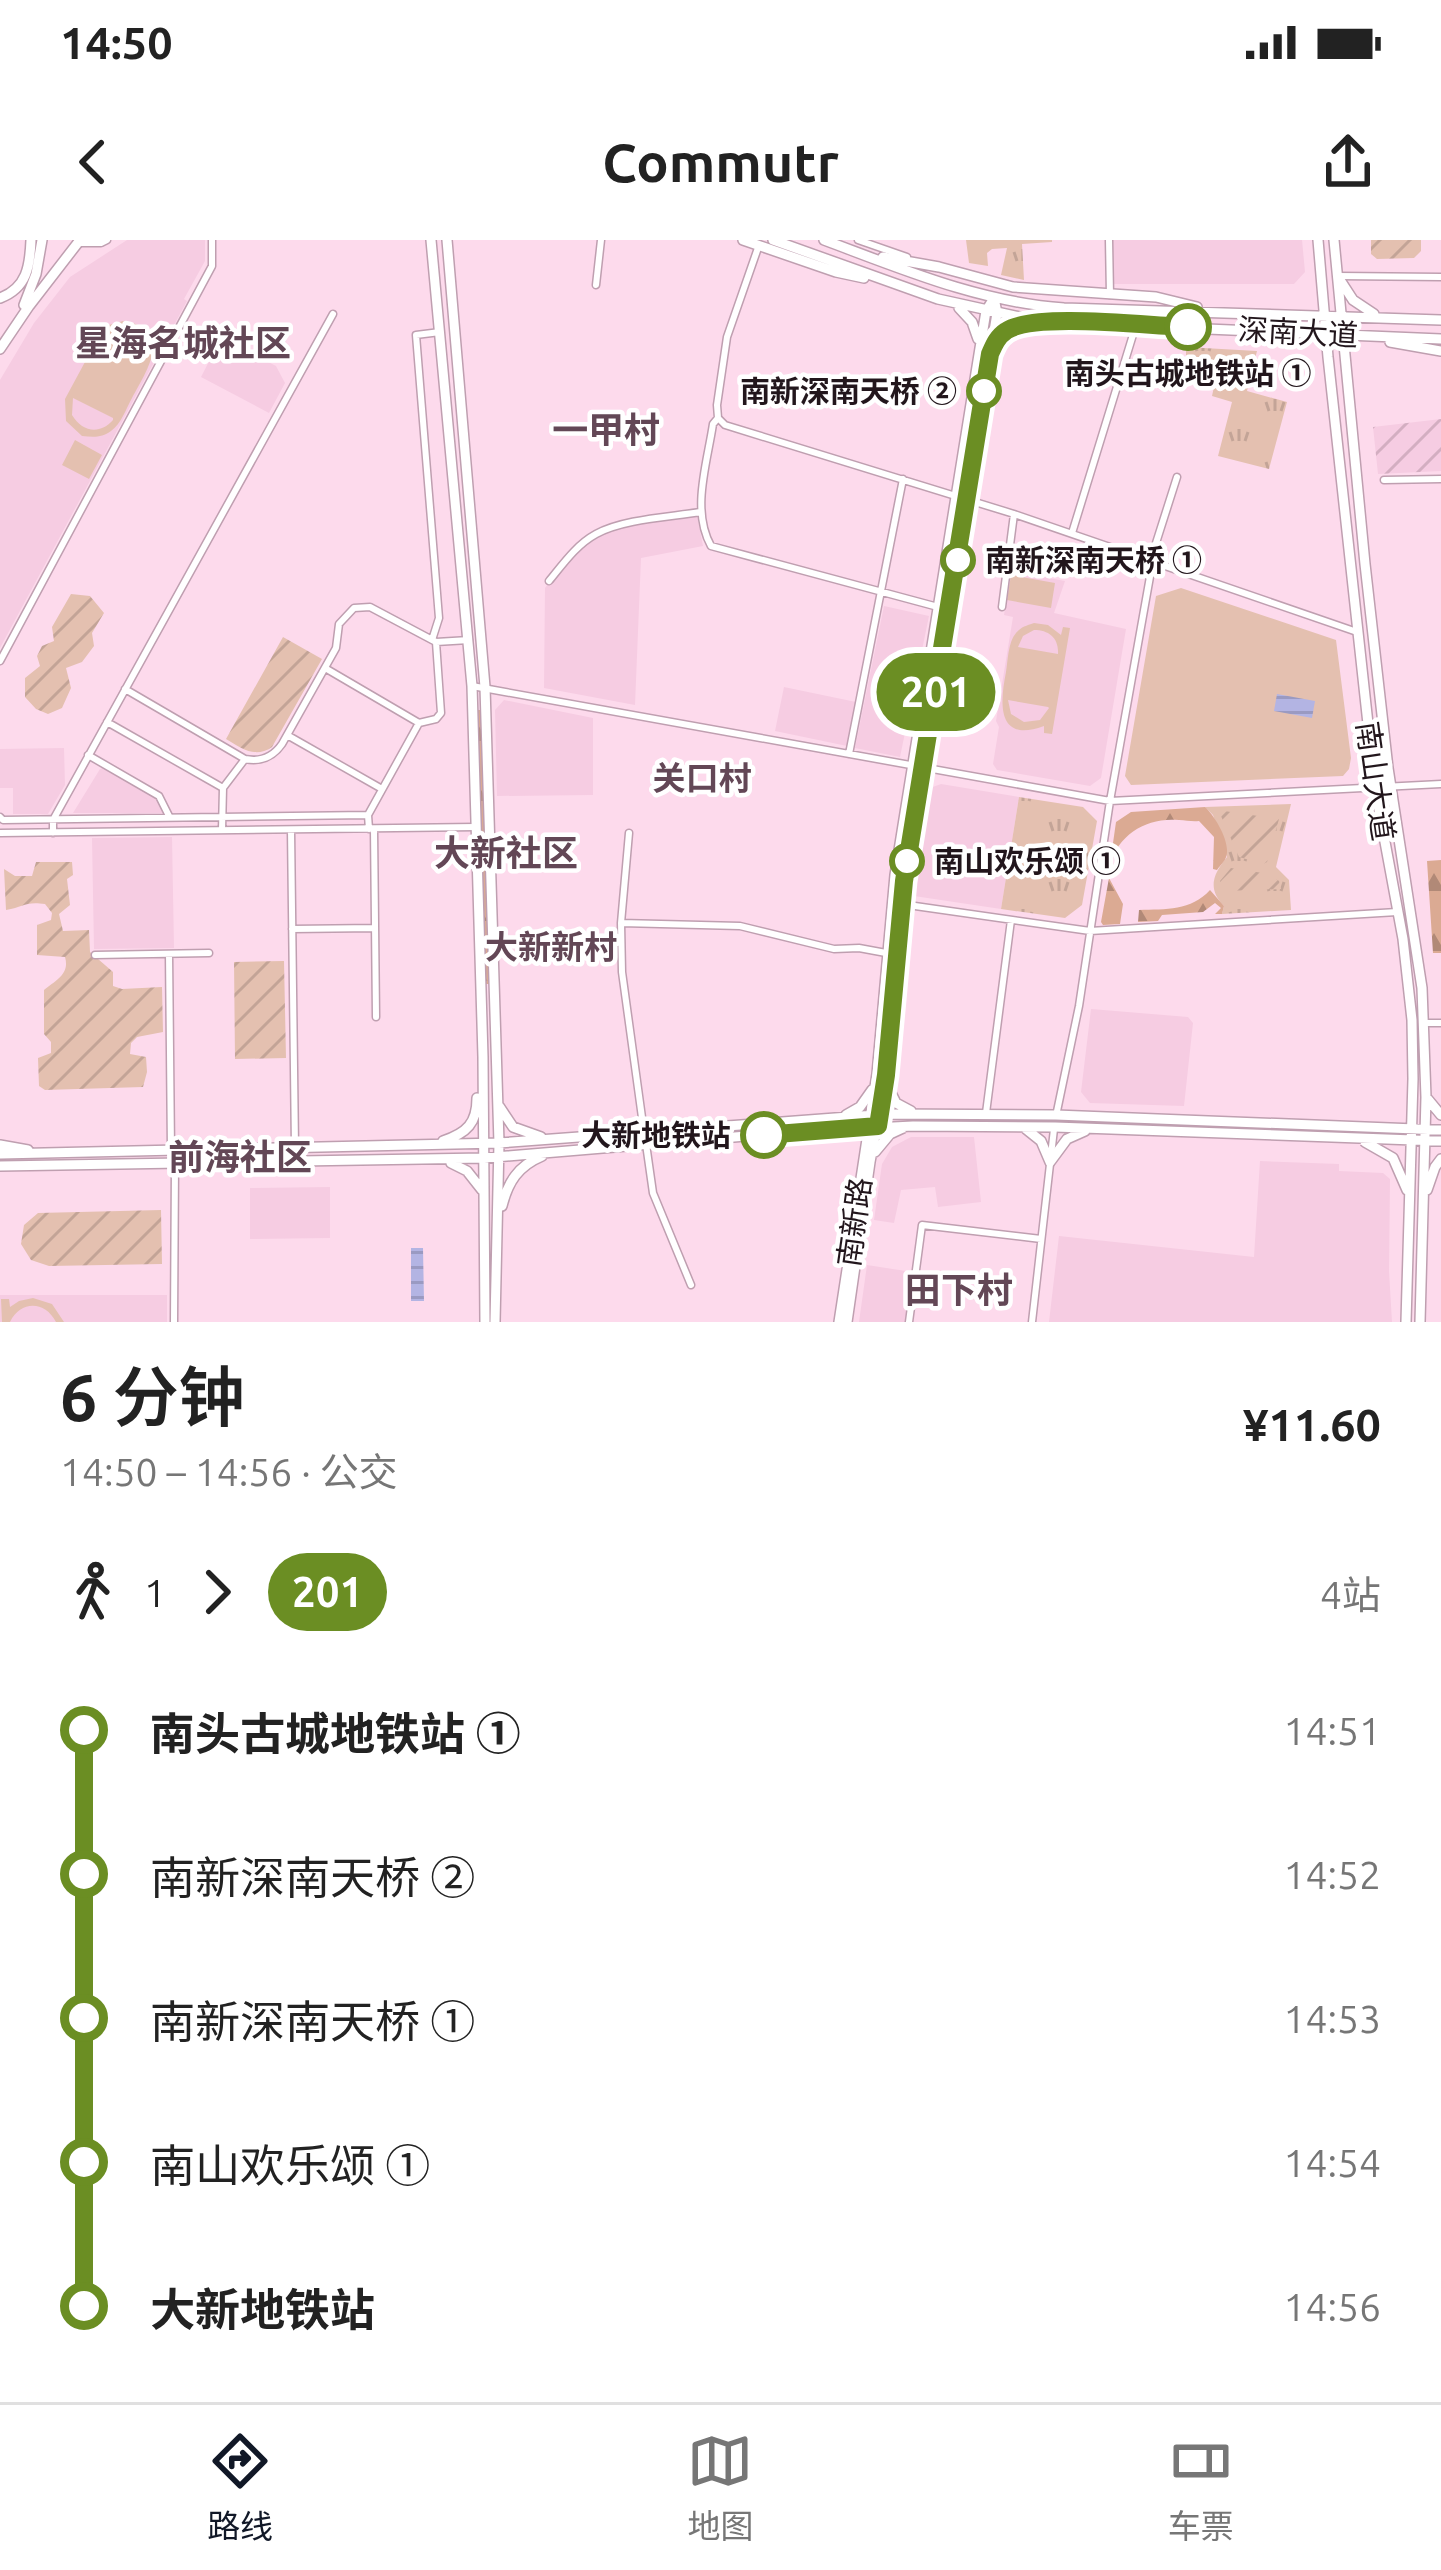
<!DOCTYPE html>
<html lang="zh">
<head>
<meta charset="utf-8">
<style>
	body { margin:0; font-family:Ubuntu,"Noto Sans SC",sans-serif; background:#f6f6f6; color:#222; height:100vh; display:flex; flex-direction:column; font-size:45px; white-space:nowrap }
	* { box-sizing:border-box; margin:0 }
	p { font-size:39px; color:#767676 }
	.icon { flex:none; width:66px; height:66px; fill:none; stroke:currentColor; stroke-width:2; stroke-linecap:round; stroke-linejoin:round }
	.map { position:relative; height:1082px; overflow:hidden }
	.sheet { display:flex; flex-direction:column; background:#fff; flex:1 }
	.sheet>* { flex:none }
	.badge { padding:0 24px; border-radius:39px; font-size:42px; line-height:78px }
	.map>.badge { position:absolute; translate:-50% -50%; box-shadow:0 0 0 6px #fff }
	.legs { display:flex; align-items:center; gap:18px; height:132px; padding:0 60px; font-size:39px }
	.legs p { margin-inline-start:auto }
	.headline { display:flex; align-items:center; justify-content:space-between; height:204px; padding:0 60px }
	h1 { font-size:66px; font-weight:600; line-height:90px }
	ul { padding:0 60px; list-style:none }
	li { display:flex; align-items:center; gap:42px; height:144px; font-size:45px }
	li i { display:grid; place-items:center; width:18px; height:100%; margin:0 15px; background:currentColor }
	li i::after { content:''; width:30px; height:30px; margin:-15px; border:9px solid; border-radius:50%; background:#fff }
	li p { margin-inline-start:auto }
	li:first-child i { background:linear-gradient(#0000 50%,currentColor 0) }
	li:last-child i { background:linear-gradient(currentColor 50%,#0000 0) }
	.status { display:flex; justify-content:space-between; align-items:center; height:84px; padding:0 60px; background:#fff; direction:ltr }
	.status svg { height:33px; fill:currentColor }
	header { display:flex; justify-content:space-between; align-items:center; height:156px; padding:0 60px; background:#fff; font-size:54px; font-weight:600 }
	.tab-bar { display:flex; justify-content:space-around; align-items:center; height:168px; border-top:3px solid #e0e0e0; background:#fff; font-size:33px; color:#767676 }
	.tab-bar a { display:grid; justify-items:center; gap:6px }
	.tab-bar .selected { color:#111827 }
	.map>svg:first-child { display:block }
</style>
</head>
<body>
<div class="status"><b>14:50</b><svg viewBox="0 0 49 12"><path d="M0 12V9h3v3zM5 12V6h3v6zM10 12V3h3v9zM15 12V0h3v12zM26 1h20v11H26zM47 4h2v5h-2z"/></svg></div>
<header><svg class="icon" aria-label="back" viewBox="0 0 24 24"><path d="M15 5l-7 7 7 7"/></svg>Commutr<svg class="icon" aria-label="share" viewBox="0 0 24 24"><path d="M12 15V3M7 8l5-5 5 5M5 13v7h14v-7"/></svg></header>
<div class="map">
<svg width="1441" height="1082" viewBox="0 0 1441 1082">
	<defs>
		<pattern id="industrial-furrows" width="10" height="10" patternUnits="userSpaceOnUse" patternTransform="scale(3)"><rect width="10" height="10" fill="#f6cce2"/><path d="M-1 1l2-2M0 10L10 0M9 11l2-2" fill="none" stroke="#d3aec1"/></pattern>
		<pattern id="grass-tufts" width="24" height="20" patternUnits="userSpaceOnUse" patternTransform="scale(3)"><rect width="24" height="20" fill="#e4c0b0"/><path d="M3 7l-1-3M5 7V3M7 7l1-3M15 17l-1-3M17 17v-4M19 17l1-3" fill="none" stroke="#c3a497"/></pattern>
		<pattern id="forest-firs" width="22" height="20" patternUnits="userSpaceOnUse" patternTransform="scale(3)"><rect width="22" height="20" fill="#dbaa93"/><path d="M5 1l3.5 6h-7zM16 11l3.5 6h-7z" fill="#b18977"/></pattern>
		<pattern id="garden-furrows" width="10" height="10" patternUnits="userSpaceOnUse" patternTransform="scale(3)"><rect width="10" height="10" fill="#e4c0b0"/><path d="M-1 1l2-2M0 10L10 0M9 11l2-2" fill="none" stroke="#c3a497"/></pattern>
		<pattern id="water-rules" width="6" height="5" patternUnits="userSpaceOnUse" patternTransform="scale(3)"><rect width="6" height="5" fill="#b3b4e3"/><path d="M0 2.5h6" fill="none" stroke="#9a9ac2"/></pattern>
	</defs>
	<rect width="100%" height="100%" fill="#fddaec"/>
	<path fill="#f6cce2" d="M 127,0 L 205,0 L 205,21 L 184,59 L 187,61 L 0,408 L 0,140 L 34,83 L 70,37 Z
		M 1113,0 L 1302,0 L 1305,32 L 1294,44 L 1113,44 Z
		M 231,103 L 276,126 L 285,143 L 269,173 L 201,137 L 217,106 Z
		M 697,275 L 703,306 L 641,318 L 635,465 L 544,448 L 545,348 L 578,303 L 583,307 L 612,289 Z
		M 1011,331 L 1065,341 L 1054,373 L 1126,389 L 1101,538 L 1090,546 L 997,530 L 993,524 L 999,487 L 996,481 L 1013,377 L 1004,375 Z
		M 884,366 L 929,376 L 900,517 L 855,508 Z
		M 784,447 L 856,462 L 847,506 L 775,491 Z
		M 504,460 L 593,478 L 593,555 L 497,556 L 495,470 Z
		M 64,508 L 65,545 L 48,574 L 13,574 L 13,548 L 0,548 L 0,509 Z
		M 105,527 L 159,558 L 163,573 L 73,573 L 100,529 Z
		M 941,544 L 1019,557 L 1001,669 L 914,656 L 912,651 L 930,548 Z
		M 172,597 L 174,708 L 94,709 L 92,598 Z
		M 1091,769 L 1188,777 L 1193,783 L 1184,866 L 1090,863 L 1081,852 Z
		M 911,897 L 974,897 L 981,962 L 938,967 L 935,947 L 901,950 L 894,983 L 874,980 L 882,924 L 892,907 Z
		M 1260,921 L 1339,924 L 1339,931 L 1383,933 L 1390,939 L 1389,1031 L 1392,1082 L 1049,1082 L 1059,996 L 1254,1017 Z
		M 330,947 L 330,998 L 250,999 L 250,948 Z
		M 867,1025 L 912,1032 L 905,1082 L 859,1082 Z
		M 0,1055 L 167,1055 L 167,1082 L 0,1082 Z"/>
	<path fill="url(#industrial-furrows)" d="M 1441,179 L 1441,231 L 1378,234 L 1373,187 Z"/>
	<path fill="url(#grass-tufts)" d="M 966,0 L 1052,0 L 1052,2 L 1022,4 L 1024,40 L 1001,35 L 1007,8 L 992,9 L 987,13 L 988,26 L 969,23 Z
		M 1186,107 L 1257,111 L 1247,151 L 1287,162 L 1269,229 L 1218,216 L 1232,162 L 1212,156 L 1215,142 L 1205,125 L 1186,124 Z
		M 1019,557 L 1083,567 L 1097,581 L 1082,665 L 1065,678 L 1001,669 Z
		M 1291,564 L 1276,627 L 1289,640 L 1291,670 L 1222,674 L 1224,666 C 1207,649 1213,634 1227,617 L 1213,575 L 1205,567 Z"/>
	<path fill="url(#forest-firs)" d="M 478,470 L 481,470 L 489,744 L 485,744 Z
		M 1205,567 C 1214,575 1228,598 1227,612 C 1227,620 1221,624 1217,630 L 1213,629 L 1214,597 L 1199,581 C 1192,582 1186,580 1179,580 C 1147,577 1119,594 1110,624 L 1116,582 L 1131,572 Z
		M 1441,620 L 1441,713 L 1433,713 L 1427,621 Z
		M 1109,638 L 1123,664 L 1120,684 L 1103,685 L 1101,682 Z
		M 1210,650 L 1224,666 L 1222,674 L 1215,674 L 1221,668 L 1215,663 L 1203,672 L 1162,675 L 1158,681 L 1138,682 L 1139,670 C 1166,669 1191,671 1210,650 Z"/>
	<path fill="url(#garden-furrows)" d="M 1371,0 L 1421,0 L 1421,11 L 1414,18 L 1377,19 L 1371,14 Z
		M 71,354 L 90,356 L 104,373 L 92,393 L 94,406 L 82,422 L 66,428 L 71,448 L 62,468 L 48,474 L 36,469 L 25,457 L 25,438 L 40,426 L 37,416 L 42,406 L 54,401 L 52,387 Z
		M 283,397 L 322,419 L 272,507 C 255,519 241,508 226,499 Z
		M 1224,571 L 1279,579 L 1267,622 L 1263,624 L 1239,617 L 1221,576 Z
		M 36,622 L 72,622 L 73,635 L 67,639 L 70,665 L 59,674 L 63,691 L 89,690 L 90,712 L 113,732 L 113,746 L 122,749 L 162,747 L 163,792 L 137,797 L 131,803 L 130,814 L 146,817 L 147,832 L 143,847 L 45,850 L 39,846 L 38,818 L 51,813 L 51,802 L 44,794 L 44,750 C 56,740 70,734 65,717 L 37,715 L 37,685 L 51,680 L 52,673 L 45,664 C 25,661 24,667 6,670 L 4,629 L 15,636 L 32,636 Z
		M 1231,628 L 1269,634 L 1279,641 L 1281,649 L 1225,651 L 1221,649 L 1220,641 Z
		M 284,721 L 286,818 L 235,819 L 234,722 Z
		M 161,970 L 162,1024 L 49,1026 L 31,1020 L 21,1004 L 24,985 L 38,973 Z"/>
	<path fill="#e4c0b0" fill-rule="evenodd" d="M 123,81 C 175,89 147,130 132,158 C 126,169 121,184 111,191 C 102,198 93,197 82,196 L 66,181 L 65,159 L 99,96 L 109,85 ZM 120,87 C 139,87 151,99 146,119 L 106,98 ZM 73,158 L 113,178 L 113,180 C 100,195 82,192 72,175 Z
		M 75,200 L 102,215 L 89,239 L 62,225 Z
		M 1011,335 L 1055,343 L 1051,368 L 1007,360 Z
		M 1181,348 L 1336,400 L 1351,518 L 1349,529 L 1343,536 L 1131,545 L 1125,536 L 1156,356 Z
		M 1034,383 L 1048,385 L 1061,395 L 1063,387 L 1070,388 L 1052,494 L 1044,493 L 1044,486 C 996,504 1000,462 1006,432 C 1008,420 1008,402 1016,393 C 1022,386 1026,386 1034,383 ZM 1034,390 C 1049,390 1059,398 1058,414 L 1018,407 L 1023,396 ZM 1008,460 L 1048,467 L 1049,468 L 1040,480 L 1024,482 L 1011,474 Z
		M 33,1058 L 52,1064 L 64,1082 L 56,1082 C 45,1061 21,1060 10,1082 L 2,1082 L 1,1059 L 9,1059 L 10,1067 L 19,1061 Z"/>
	<path fill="url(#water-rules)" d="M 1277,454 L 1315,461 L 1312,478 L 1274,471 Z
		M 411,1008 L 423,1008 L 424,1061 L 411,1061 Z"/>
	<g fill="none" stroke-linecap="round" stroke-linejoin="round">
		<g stroke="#bf9fb0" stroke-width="9">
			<path id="minor" d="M 858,0 L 907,17
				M 1109,0 L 1110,55
				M 77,3 L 101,3 L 107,0
				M 759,5 L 727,97 L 717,165 L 718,178 L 725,185 L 1014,274 L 1357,392
				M 1338,36 L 1441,37
				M 596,45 L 601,0
				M 718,178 L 713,184 C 707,224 691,270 711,306 L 938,367
				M 1384,240 L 1441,239
				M 1072,293 L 1136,85
				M 549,341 C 563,324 576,305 596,294 C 623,279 670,277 700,272
				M 1002,367 L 1014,274
				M 432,400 L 439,378 L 416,95 L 440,92
				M 0,421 L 212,26 L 212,0
				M 325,428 L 419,483
				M 472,446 L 1110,561 L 1441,544
				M 125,449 L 245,519 C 260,522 273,517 282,504 L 336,408 L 339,384 L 354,368 L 370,367 L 436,402 L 469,400
				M 107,482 L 223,548 L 245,519
				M 287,495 L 382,549
				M 849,514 L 903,239
				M 88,515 L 159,556 L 169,576
				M 0,577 L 3,580 L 368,575
				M 369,589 L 368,575 L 419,483 L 436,479 L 441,473 L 436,402
				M 374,589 L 376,777
				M 222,590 L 223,548
				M 291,590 L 295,908
				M 0,593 L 476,587
				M 53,593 L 53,580 L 333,74
				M 629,593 L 621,683 L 622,732 L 644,892
				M 901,664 L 1090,691 L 1397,672
				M 621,683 L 740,686 L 834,709 L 859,708 L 886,713
				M 292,689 L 375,688
				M 169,714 L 171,910
				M 95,715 L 209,713
				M 1424,783 L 1441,783
				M 986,873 L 1011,680
				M 1056,876 L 1079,766 L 1110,561 L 1156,303 L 1177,237
				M 646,904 L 653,953 L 691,1045
				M 174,1082 L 175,924
				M 909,1082 L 922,985 L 1041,999
				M 1032,1082 L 1054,889"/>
		</g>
		<g stroke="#bf9fb0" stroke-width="12">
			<path id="major" d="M 431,0 L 472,446 L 483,817 L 485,1082
				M 447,0 L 485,447 L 499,903 L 495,1082
				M 743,0 L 836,32 L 864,38
				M 773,0 L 938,59 L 1043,82 L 1441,99
				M 824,0 C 902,29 979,62 1064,68 L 1441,80
				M 1318,0 L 1328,117 L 1375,548 L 1403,699 L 1412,780 L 1413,839 L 1406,1082
				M 1334,0 L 1365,324 L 1388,528 L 1422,748 L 1426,857 L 1420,1082
				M 883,17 L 939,27 L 1013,47 L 1156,57 L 1197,67
				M 1340,40 L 1353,60 L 1374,74
				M 0,58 C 27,48 30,26 31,0
				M 24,65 L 36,34 L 42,0
				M 959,68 L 972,82 L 978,99
				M 1390,102 L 1441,111
				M 994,104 L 1005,91 L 1030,83
				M 0,109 L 29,66 L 80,0
				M 887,845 L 896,863 L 911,871
				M 1426,857 L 1441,875
				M 499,866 L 513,887 L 541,897
				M 846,875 L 860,867 L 872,850
				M 1026,889 L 1041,901 L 1050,922
				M 443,901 C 467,893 477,883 477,858
				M 1365,902 L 1393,918 L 1407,950
				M 0,905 L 28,910
				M 875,912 L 890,894 L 903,888
				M 0,914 L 499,903 L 888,874 L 1056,875 L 1441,890
				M 1050,922 L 1067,899 L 1085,891
				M 451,923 L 467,931 L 482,950
				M 0,926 L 484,918 L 795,892 L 913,886 L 1055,887 L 1441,901
				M 1427,950 L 1435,927 L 1441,919
				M 502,966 C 508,942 518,926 542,916
				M 839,1082 L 877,834 L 895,635 L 986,71 L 994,58
				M 847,1082 L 870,922 L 886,835 L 904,641 L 997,73 L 994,58"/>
		</g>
		<use href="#minor" stroke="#fff" stroke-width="6"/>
		<use href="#major" stroke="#fff" stroke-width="9"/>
	</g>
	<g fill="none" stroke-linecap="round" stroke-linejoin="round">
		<g stroke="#fff" stroke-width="27">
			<path id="line-1" d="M 764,895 L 878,886 L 886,835 L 904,641 L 990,114 C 994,105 997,97 1006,91 C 1033,72 1150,86 1188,87"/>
		</g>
		<use href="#line-1" stroke="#6b8e23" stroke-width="18"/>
	</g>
	<g fill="#fff" stroke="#6b8e23" stroke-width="6">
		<circle cx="1188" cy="87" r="21"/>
		<circle cx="984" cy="151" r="15"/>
		<circle cx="958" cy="320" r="15"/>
		<circle cx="907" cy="621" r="15"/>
		<circle cx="764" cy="895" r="21"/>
	</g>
	<g text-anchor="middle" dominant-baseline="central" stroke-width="9" stroke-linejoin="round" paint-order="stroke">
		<g font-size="30" fill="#22161c" stroke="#fff">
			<text transform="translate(1298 92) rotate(3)">深南大道</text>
			<text transform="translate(1376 541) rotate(82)">南山大道</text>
			<text transform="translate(854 982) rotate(-82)">南新路</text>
		</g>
		<g font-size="30" font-weight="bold" fill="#22161c" stroke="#fff" text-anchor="end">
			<text x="1188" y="133" text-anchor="middle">南头古城地铁站 ①</text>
			<text x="957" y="151">南新深南天桥 ②</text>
			<text x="985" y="320" text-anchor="start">南新深南天桥 ①</text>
			<text x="934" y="621" text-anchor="start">南山欢乐颂 ①</text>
			<text x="731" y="895">大新地铁站</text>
		</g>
		<g font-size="33" font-weight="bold" fill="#634756" stroke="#fff">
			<text x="702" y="537">关口村</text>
			<text x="551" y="706">大新新村</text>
		</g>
		<g font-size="36" font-weight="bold" fill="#634756" stroke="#fff">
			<text x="183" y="102">星海名城社区</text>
			<text x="606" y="189">一甲村</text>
			<text x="506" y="612">大新社区</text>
			<text x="240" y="916">前海社区</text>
			<text x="959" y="1049">田下村</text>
		</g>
	</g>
</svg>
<b class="badge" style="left:936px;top:452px;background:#6b8e23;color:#fff">201</b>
</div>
<section class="sheet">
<div class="headline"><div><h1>6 分钟</h1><p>14:50 – 14:56 · 公交</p></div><b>¥11.60</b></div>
<div class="legs"><svg class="icon" aria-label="walk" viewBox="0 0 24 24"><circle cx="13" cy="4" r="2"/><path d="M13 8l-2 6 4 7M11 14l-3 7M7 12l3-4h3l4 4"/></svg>1<svg class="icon" aria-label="forward" viewBox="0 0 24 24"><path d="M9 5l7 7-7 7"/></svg><b class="badge" style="background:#6b8e23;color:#fff">201</b><p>4站</p></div>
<ul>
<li><i style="color:#6b8e23"></i><b>南头古城地铁站 ①</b><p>14:51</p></li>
<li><i style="color:#6b8e23"></i><span>南新深南天桥 ②</span><p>14:52</p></li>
<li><i style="color:#6b8e23"></i><span>南新深南天桥 ①</span><p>14:53</p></li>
<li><i style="color:#6b8e23"></i><span>南山欢乐颂 ①</span><p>14:54</p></li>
<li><i style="color:#6b8e23"></i><b>大新地铁站</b><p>14:56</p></li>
</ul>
</section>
<nav class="tab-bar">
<a class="selected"><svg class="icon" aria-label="directions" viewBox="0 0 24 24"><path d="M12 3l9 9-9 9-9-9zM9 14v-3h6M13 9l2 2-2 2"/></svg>路线</a>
<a><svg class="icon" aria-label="map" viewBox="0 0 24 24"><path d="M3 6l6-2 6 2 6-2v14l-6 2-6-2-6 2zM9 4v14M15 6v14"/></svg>地图</a>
<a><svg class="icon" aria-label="tickets" viewBox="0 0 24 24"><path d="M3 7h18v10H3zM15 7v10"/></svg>车票</a>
</nav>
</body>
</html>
